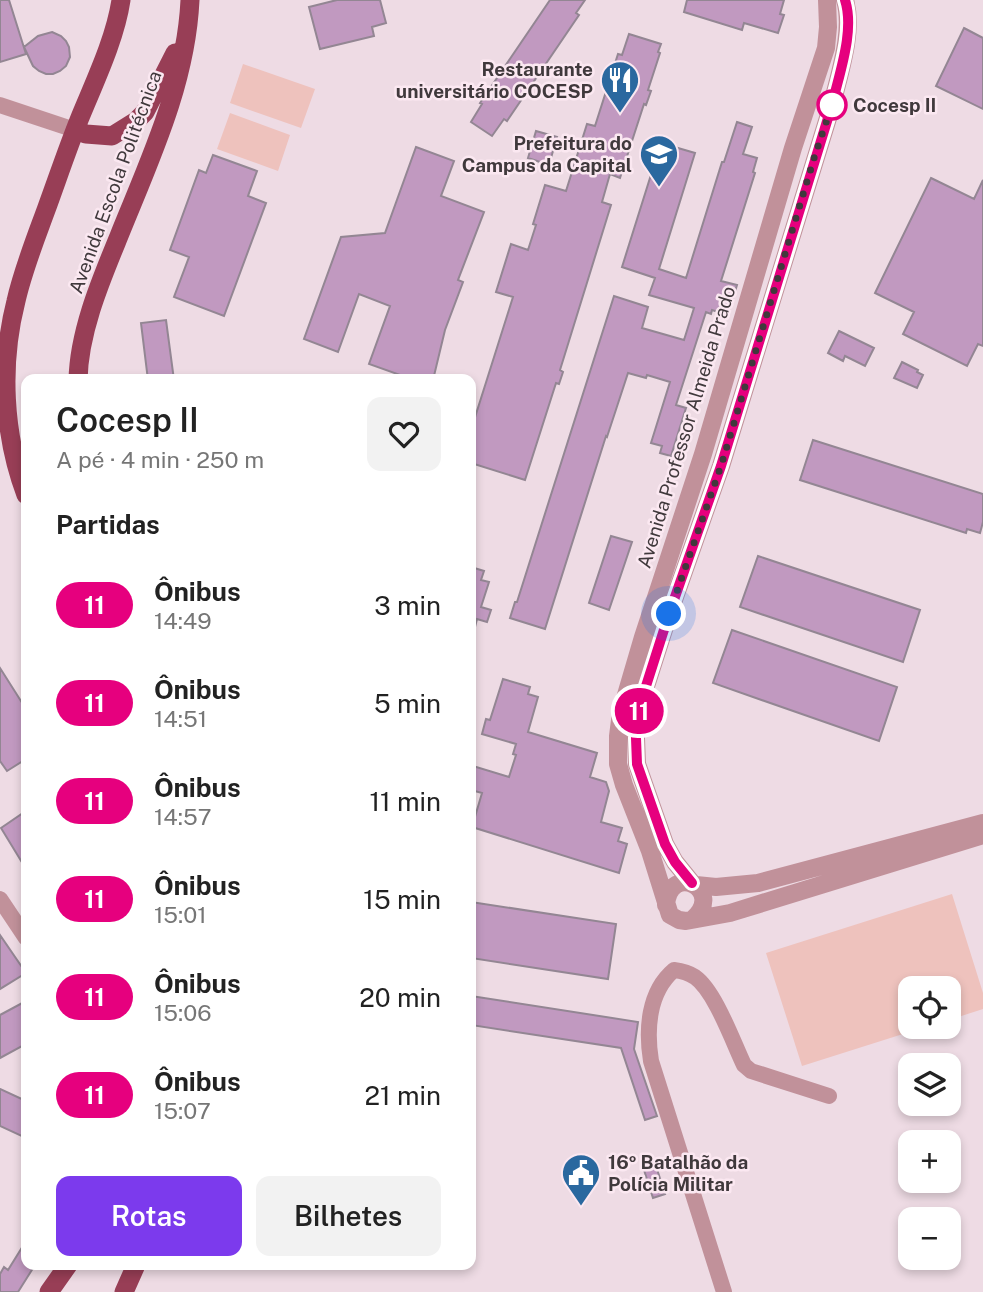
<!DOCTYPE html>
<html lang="pt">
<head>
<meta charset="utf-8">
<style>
	body { margin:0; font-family:"Public Sans",sans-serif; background:#f2f2f2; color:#222; height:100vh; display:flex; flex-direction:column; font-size:26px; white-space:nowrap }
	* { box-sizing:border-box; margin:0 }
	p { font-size:23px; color:#767676 }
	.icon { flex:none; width:38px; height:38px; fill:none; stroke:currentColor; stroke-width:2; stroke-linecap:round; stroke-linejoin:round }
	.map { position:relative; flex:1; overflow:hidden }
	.sheet { position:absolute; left:21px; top:374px; width:455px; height:896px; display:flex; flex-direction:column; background:#fff; border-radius:14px; box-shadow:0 4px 10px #0003 }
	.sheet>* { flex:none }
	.badge { padding:0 14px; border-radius:23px; font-size:24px; line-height:46px }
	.fabs { position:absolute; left:898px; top:976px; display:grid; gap:14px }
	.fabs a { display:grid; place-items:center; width:63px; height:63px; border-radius:14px; background:#fff; box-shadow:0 4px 10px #0003; font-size:35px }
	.you { position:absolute; width:35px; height:35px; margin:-18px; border:5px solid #fff; border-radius:50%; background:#1a73e8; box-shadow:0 0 0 10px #1a73e833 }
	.map>.badge { position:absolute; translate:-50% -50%; box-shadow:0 0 0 4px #fff }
	h2 { padding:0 35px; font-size:26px; line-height:63px }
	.round { display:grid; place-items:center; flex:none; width:74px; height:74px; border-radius:14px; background:#f2f2f2 }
	.headline { display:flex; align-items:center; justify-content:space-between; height:119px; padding:0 35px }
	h1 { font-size:33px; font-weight:600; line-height:52px }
	.primary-button { display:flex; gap:14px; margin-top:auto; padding:14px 35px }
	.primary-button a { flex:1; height:80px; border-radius:14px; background:#7c3aed; color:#fff; font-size:28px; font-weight:600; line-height:80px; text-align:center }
	.primary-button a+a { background:#f2f2f2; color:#222 }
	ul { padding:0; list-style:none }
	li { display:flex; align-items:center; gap:21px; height:98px; padding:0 35px }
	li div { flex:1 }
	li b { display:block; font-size:26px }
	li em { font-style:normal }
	li .badge { min-width:77px; font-weight:700; text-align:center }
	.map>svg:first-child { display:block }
</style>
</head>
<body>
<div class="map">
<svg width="983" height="1292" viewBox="0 0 983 1292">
	<rect width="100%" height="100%" fill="#eedbe4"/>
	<path fill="#eec2bd" d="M 243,64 L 315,89 L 301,128 L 230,103 Z
		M 230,113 L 290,135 L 278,171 L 217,149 Z
		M 952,894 L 983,993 L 983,1009 L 949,1020 L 948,989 L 910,989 L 910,1027 L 925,1027 L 802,1066 L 766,953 Z"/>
	<path fill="#c199c0" stroke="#938693" stroke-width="2" d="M 0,0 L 9,0 L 26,54 L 0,62 Z
		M 337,0 L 380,0 L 386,23 L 372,27 L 374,36 L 320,49 L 309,7 Z
		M 550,0 L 585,0 L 576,13 L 579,15 L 507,121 L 504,119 L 492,136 L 471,122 L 482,104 L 480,103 Z
		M 687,0 L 784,0 L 780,14 L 784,15 L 778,33 L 744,23 L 742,30 L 684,12 Z
		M 964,28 L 983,38 L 983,109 L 936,86 Z
		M 52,32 L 61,36 L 66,41 L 69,47 L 70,57 L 66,66 L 60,71 L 53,74 L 46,74 L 39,71 L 33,66 L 24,47 L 38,36 Z
		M 629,34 L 661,44 L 658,52 L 660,53 L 648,90 L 651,91 L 646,105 L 644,104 L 620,178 L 610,174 L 602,202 L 611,205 L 560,370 L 563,372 L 559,384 L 556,383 L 525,480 L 471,463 L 471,430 L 513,297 L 496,292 L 511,244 L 528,250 L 536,225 L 533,224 L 545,185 L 566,191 L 587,124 L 595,126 L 618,54 L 622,55 Z
		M 737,122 L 752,127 L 743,154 L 757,158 L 753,172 L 755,173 L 721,281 L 737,285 L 728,315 L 712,310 L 711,314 L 706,312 L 676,405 L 686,408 L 671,456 L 660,453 L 662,446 L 651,443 L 670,382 L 647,375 L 646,378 L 628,373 L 607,437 L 606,436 L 545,629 L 510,618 L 515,602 L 517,602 L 614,296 L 648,307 L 642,328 L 684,340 L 694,308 L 649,295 L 655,278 L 622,267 L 661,143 L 695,153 L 659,269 L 686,278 L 722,162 L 724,162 Z
		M 536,131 L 557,137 L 549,165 L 528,158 Z
		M 416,147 L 454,161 L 441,196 L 484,212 L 458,280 L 463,282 L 445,330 L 433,380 L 414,380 L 369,364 L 390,306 L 359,294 L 338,352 L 304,339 L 341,237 L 385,233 Z
		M 213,155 L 257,171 L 248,196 L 266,203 L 224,316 L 174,297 L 189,257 L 170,250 L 199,170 L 206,173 Z
		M 931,178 L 974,199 L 983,180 L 983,346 L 978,344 L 967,366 L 903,334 L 914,312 L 875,293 Z
		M 166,320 L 174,380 L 148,380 L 141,323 Z
		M 839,331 L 874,348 L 865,366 L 845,356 L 843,361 L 828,353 Z
		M 902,362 L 918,370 L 917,372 L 923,375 L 917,388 L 894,378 Z
		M 813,440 L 983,494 L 983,522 L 980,533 L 967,529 L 966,533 L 800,480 Z
		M 611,536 L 632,542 L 609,610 L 589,603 Z
		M 758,556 L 920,610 L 903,662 L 740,607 Z
		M 471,567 L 484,571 L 481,580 L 489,582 L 481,607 L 491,610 L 487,622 L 477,619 L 474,631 L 471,631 Z
		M 732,630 L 897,687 L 879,741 L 713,683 Z
		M 0,668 L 26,709 L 26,759 L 7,771 L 0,761 Z
		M 503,679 L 530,687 L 528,694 L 538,697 L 528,732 L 597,753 L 590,777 L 606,782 L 609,791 L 601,822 L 622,828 L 618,841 L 627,844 L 619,873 L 472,827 L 482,793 L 471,790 L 471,773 L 473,766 L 509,777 L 516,755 L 513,754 L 516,744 L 482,734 L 486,719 L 490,720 Z
		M 26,811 L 26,869 L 1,828 Z
		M 471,902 L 616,924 L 608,979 L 471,958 Z
		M 0,935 L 26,973 L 0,989 Z
		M 471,996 L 638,1022 L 634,1049 L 657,1116 L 645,1120 L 621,1048 L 471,1025 Z
		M 26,1001 L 26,1044 L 0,1058 L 0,1015 Z
		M 0,1089 L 26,1101 L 26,1138 L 0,1126 Z
		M 656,1166 L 665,1194 L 653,1198 L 644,1170 Z
		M 26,1241 L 26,1265 L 35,1265 L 18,1292 L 0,1292 L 0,1274 L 4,1267 L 8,1270 Z"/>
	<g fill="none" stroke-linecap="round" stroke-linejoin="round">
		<path stroke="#c1919a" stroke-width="16" d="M 0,105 L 75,130
			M 0,899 L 26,938
			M 724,1292 L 651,1061 C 646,1030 648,992 674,970 C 682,971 689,973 695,977 C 715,991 733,1042 744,1065 L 751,1071 L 829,1096"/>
		<path stroke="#c1919a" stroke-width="18" d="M 827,0 L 828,27 L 826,48 L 793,148 L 703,454 L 643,637 L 621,712 L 618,736 L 618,764 L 624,785 L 650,851 L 670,915 L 679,920 L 686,921 L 730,913 L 983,835
			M 692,883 L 675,862 L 665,844 L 637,764 L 636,738 L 639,708 L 669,614 L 721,466 L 832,105 C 839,74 854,32 845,0
			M 696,885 L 716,887 L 758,883 L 983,823
			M 666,905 C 670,861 726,890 693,919"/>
		<path stroke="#983e56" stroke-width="19" d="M 75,130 L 86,134 L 112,136 L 136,121 L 145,112 L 175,53
			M 78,380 C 79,331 101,280 119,236 C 150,159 186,84 190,0
			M 26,495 C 3,434 0,364 16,301 C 23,270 35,240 46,210 C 57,180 67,150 79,120 C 94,83 115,40 121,0
			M 49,1292 L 68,1265
			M 124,1292 L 136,1265"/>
	</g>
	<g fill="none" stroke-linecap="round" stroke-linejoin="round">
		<g stroke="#fff" stroke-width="16">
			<path id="line" d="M 692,883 L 675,862 L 665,844 L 637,764 L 636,738 L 639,708 L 669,614 L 721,466 L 832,105 C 839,74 855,31 845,0"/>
		</g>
		<use href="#line" stroke="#e6007e" stroke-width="10"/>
		<path stroke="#40393c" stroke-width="7" stroke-dasharray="0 12.6" d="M 669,614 L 721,466 L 815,155 L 832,105"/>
	</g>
	<defs>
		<g id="restaurant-pin" transform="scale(2.0125)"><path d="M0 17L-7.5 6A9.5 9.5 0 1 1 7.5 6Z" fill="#2a689f" stroke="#fbe8f1"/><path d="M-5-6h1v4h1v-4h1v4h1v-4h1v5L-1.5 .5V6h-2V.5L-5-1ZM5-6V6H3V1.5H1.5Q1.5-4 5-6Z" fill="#fff"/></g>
		<g id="university-pin" transform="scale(2.0125)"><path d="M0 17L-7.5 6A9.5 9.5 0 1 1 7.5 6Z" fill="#2a689f" stroke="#fbe8f1"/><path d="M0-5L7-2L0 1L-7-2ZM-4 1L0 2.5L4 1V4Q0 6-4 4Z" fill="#fff"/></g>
		<g id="civic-pin" transform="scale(2.0125)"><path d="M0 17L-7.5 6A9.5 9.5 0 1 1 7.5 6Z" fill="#2a689f" stroke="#fbe8f1"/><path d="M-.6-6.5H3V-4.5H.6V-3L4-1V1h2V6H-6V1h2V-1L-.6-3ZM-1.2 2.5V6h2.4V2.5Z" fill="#fff"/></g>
	</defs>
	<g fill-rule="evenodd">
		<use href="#restaurant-pin" x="620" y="80"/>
		<use href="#university-pin" x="659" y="154"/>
		<use href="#civic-pin" x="581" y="1173"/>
	</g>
	<circle fill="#fff" stroke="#e6007e" stroke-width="3.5" cx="832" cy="105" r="14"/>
	<g text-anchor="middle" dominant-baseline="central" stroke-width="5" stroke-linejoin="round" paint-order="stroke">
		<g font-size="19" font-weight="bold" fill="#40393c" stroke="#fbe8f1" text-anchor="end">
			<text x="593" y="69">Restaurante<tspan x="593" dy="22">universitário COCESP</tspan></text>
			<text x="632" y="143">Prefeitura do<tspan x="632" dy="22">Campus da Capital</tspan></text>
			<text x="608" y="1162" text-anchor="start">16º Batalhão da<tspan x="608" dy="22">Polícia Militar</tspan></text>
		</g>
		<g font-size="19" font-weight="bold" fill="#40393c" stroke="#fbe8f1" text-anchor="start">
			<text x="853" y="105">Cocesp II</text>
		</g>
		<g font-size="19" fill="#40393c" stroke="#fbe8f1">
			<text transform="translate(115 182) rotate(-70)">Avenida Escola Politécnica</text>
			<text transform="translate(686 427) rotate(-73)">Avenida Professor Almeida Prado</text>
		</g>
	</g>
</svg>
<div class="fabs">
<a><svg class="icon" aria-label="locate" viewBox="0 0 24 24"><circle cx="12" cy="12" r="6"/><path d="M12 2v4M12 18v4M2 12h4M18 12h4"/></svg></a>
<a><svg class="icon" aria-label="layers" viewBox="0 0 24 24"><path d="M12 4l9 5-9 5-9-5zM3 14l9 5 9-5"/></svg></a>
<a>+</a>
<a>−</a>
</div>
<div class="you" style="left:669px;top:614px"></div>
<b class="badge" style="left:639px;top:711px;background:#e6007e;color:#fff">11</b>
<section class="sheet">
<div class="headline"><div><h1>Cocesp II</h1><p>A pé · 4 min · 250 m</p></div><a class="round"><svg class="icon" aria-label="heart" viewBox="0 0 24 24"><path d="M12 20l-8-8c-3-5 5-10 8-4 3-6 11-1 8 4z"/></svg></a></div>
<h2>Partidas</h2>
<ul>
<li><span class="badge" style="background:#e6007e;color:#fff">11</span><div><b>Ônibus</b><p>14:49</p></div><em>3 min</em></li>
<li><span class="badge" style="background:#e6007e;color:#fff">11</span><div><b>Ônibus</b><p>14:51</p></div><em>5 min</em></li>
<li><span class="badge" style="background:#e6007e;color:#fff">11</span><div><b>Ônibus</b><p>14:57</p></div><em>11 min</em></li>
<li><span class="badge" style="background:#e6007e;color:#fff">11</span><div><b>Ônibus</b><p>15:01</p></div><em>15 min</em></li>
<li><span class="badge" style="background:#e6007e;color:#fff">11</span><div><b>Ônibus</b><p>15:06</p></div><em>20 min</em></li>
<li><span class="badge" style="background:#e6007e;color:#fff">11</span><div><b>Ônibus</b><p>15:07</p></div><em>21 min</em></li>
</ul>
<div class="primary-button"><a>Rotas</a><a>Bilhetes</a></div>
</section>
</div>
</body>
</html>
